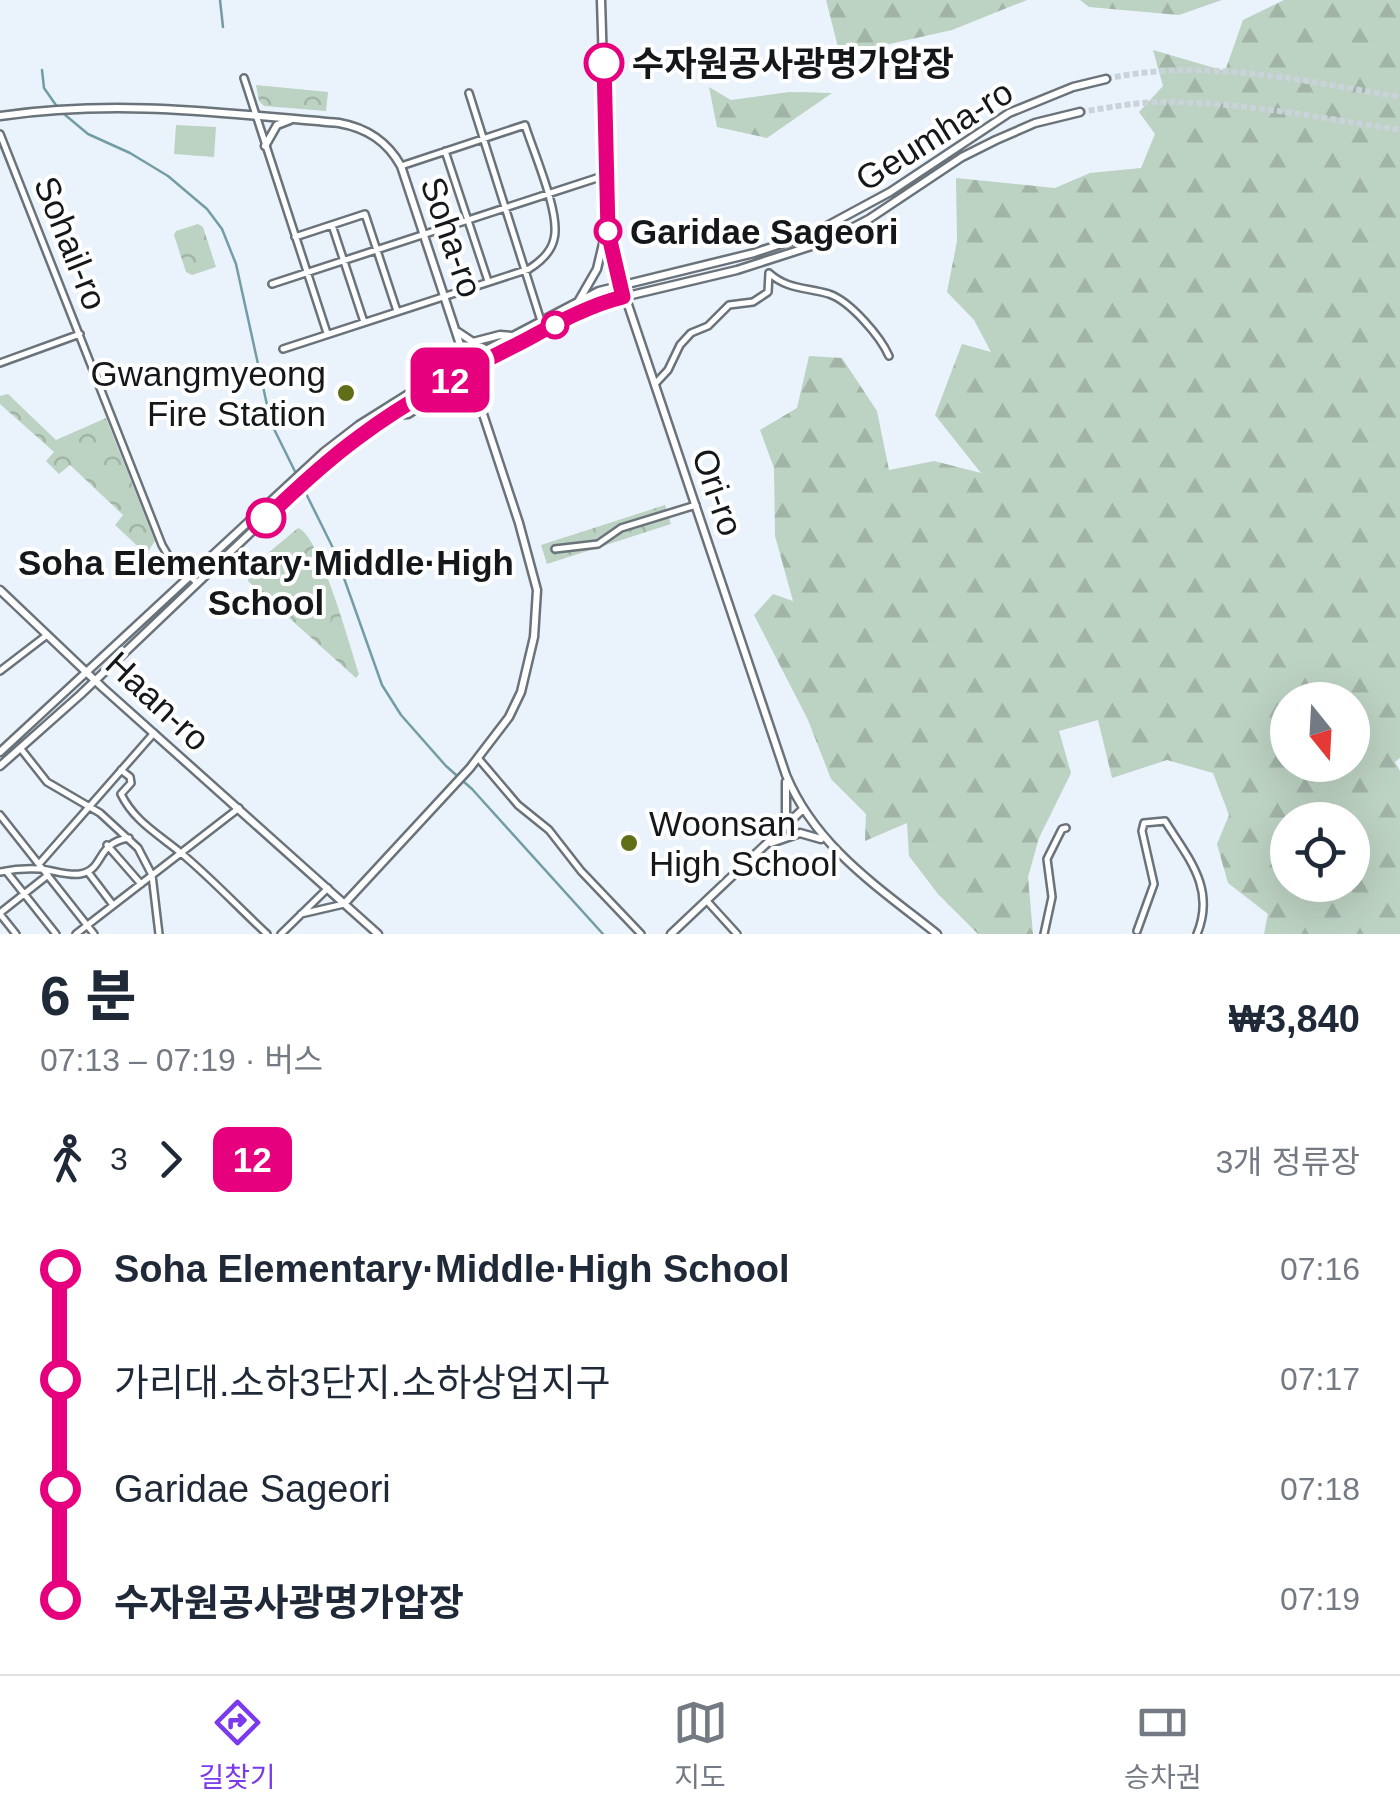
<!DOCTYPE html>
<html lang="ko">
<head>
<meta charset="utf-8">
<style>
	body { margin:0; font-family:Helvetica,"Noto Sans KR",sans-serif; background:#f2f2f3; color:#1f2937; height:100vh; display:flex; flex-direction:column; font-size:38px; white-space:nowrap }
	* { box-sizing:border-box; margin:0 }
	p { font-size:32px; color:#747a83 }
	.icon { flex:none; width:55px; height:55px; fill:none; stroke:currentColor; stroke-width:2; stroke-linecap:round; stroke-linejoin:round }
	.map { position:relative; height:934px; overflow:hidden }
	.drawer { display:flex; flex-direction:column; background:#fff; flex:1 }
	.drawer>* { flex:none }
	.badge { padding:0 20px; border-radius:15px; font-size:35px; line-height:65px }
	.needle { width:65px; rotate:162deg }
	.fabs { position:absolute; left:1270px; top:682px; display:grid; gap:20px }
	.fabs a { display:grid; place-items:center; width:100px; height:100px; border-radius:50%; background:#fff; box-shadow:0 10px 40px #0002; font-size:50px }
	.map>.badge { position:absolute; translate:-50% -50%; box-shadow:0 0 0 5px #fff }
	.legs { display:flex; align-items:center; gap:15px; height:110px; padding:0 40px; font-size:32px }
	.legs p { margin-inline-start:auto }
	.head { display:flex; align-items:center; justify-content:space-between; height:170px; padding:0 40px }
	h1 { font-size:55px; font-weight:800; line-height:75px }
	ul { padding:0 40px; list-style:none }
	li { display:flex; align-items:center; gap:35px; height:110px; font-size:38px }
	li i { display:grid; place-items:center; width:15px; height:100%; margin:0 12px; background:currentColor }
	li i::after { content:''; width:25px; height:25px; margin:-12px; border:8px solid; border-radius:50%; background:#fff }
	li p { margin-inline-start:auto }
	li:first-child i { background:linear-gradient(#0000 50%,currentColor 0) }
	li:last-child i { background:linear-gradient(currentColor 50%,#0000 0) }
	.tabs { display:flex; justify-content:space-around; align-items:center; height:140px; border-top:2px solid #e0e1e3; background:#fff; font-size:28px; color:#747a83 }
	.tabs a { display:grid; justify-items:center; gap:5px }
	.tabs .active { color:#7c3aed }
	.map>svg:first-child { display:block }
</style>
</head>
<body>
<div class="map">
<svg width="1400" height="934" viewBox="0 0 1400 934">
	<defs>
		<pattern id="forest-firs" width="22" height="20" patternUnits="userSpaceOnUse" patternTransform="scale(2.5)"><rect width="22" height="20" fill="#bcd2c2"/><path d="M5 1l3.5 6h-7zM16 11l3.5 6h-7z" fill="#a1b4a6"/></pattern>
		<pattern id="park-crowns" width="20" height="18" patternUnits="userSpaceOnUse" patternTransform="scale(2.5)"><rect width="20" height="18" fill="#bcd2c2"/><path d="M2 6a3 3 0 1 1 6 0M12 15a3 3 0 1 1 6 0" fill="none" stroke="#a1b4a6"/></pattern>
	</defs>
	<rect width="100%" height="100%" fill="#eaf3fc"/>
	<path fill="url(#forest-firs)" fill-rule="evenodd" d="M 826,0 L 1027,0 L 952,30 L 840,55 Z
		M 1080,0 L 1222,0 L 1179,15 L 1089,7 Z
		M 1284,0 L 1400,0 L 1400,758 L 1395,762 L 1400,771 L 1400,934 L 1264,934 L 1268,914 L 1228,883 L 1217,844 L 1229,815 L 1213,773 L 1167,760 L 1112,778 L 1098,720 L 1059,731 L 1071,773 L 1039,838 L 1028,877 L 1033,934 L 978,934 L 938,894 L 909,856 L 907,823 L 865,841 L 866,814 L 831,779 L 808,720 L 754,615 L 773,594 L 793,601 L 775,536 L 774,468 L 760,430 L 797,408 L 809,356 L 842,358 L 877,411 L 889,470 L 934,461 L 981,473 L 935,415 L 962,344 L 991,352 L 974,320 L 947,292 L 957,241 L 956,178 L 1055,188 L 1090,173 L 1141,168 L 1155,134 L 1139,112 L 1163,86 L 1153,50 L 1225,71 L 1243,20 ZM 1352,700 L 1352,765 L 1288,765 L 1288,700 ZM 1352,820 L 1352,885 L 1288,885 L 1288,820 Z
		M 709,87 L 731,100 L 789,92 L 832,93 L 767,138 L 717,127 Z"/>
	<path fill="url(#park-crowns)" d="M 256,85 L 328,92 L 326,111 L 264,106 L 259,101 Z
		M 198,224 L 203,227 L 216,267 L 192,275 L 186,272 L 174,235 L 176,231 Z
		M 8,394 L 56,440 L 106,418 L 155,541 L 146,554 L 115,525 L 123,515 L 70,465 L 59,474 L 46,461 L 54,452 L 0,404 L 0,396 Z
		M 665,505 L 671,524 L 547,564 L 541,545 Z
		M 298,528 C 320,535 350,647 359,674 L 356,678 L 248,581 L 250,568 Z"/>
	<path fill="#bcd2c2" d="M 176,125 L 216,127 L 214,157 L 174,154 Z
		M 272,561 L 288,565 L 330,602 L 333,608 L 330,623 L 317,631 L 308,630 L 262,589 L 259,582 L 261,569 Z"/>
	<g fill="none" stroke-linecap="round" stroke-linejoin="round">
		<path stroke="#739da5" stroke-width="2.5" d="M 220,0 L 223,27
			M 42,70 L 44,88 L 58,108
			M 64,114 L 88,134 L 130,153 L 168,176 L 207,209 L 222,229 L 236,264 L 271,423 L 334,550 L 382,685 L 401,715 L 446,766 L 472,789 L 603,934"/>
		<path stroke="#cad2da" stroke-width="6" stroke-dasharray="6 3" stroke-linecap="butt" d="M 1106,79 C 1204,57 1303,81 1400,97
			M 1080,112 C 1107,108 1136,102 1164,102 C 1243,102 1322,118 1400,130"/>
		<g stroke="#6a727a" stroke-width="10">
			<path id="street" d="M 244,78 L 327,333
				M 469,93 L 541,321
				M 0,134 L 162,545 L 169,557 L 197,583
				M 445,151 L 488,281
				M 332,225 L 364,322
				M 295,237 L 365,214 L 397,311
				M 272,284 L 606,175
				M 283,349 L 529,269 C 540,262 551,253 554,239 C 561,214 533,151 525,125 L 401,166
				M 0,363 L 80,334
				M 655,384 L 668,370 L 680,345 L 691,333 L 708,326 L 729,305 L 753,302 L 768,292 L 769,273 C 788,290 806,287 829,294 C 850,301 880,336 889,356
				M 555,549 L 598,544 L 621,528 L 696,505
				M 0,671 L 47,635
				M 21,749 L 47,782 L 100,813 L 138,848 L 152,875 L 159,934
				M 478,758 L 518,805 L 549,830 L 581,871 L 641,934
				M 121,770 L 130,777 L 131,783 L 121,794 C 134,821 158,834 181,853 C 211,878 238,907 267,934
				M 0,815 L 94,934
				M 107,845 L 141,884
				M 39,864 L 154,733
				M 6,871 L 56,934
				M 0,872 C 14,869 26,868 40,869 C 53,870 67,876 80,874 C 105,870 95,843 129,838
				M 88,872 L 113,905
				M 707,901 L 737,934
				M 0,913 L 48,875
				M 0,914 L 16,934
				M 301,914 L 344,904
				M 1137,931 L 1154,884 L 1142,831 L 1144,823 L 1165,821 C 1188,858 1216,888 1197,934
				M 76,934 L 239,808
				M 281,934 L 328,888
				M 1044,934 L 1052,897 L 1047,859 L 1062,829 L 1066,828"/>
		</g>
		<g stroke="#6a727a" stroke-width="11">
			<path id="secondary" d="M 601,0 L 608,232 L 612,257 L 786,775 C 816,847 878,887 937,934
				M 0,116 C 119,99 221,113 339,123 C 367,128 387,141 401,166 L 519,523 L 537,590 L 534,637 L 521,692 L 509,717 L 470,768 L 345,903
				M 265,146 L 277,125 L 290,120
				M 578,302 L 597,269 L 606,231
				M 458,332 L 473,342 L 500,335 L 512,336
				M 393,415 L 408,414 L 450,387 L 464,391 L 480,408
				M 0,590 L 103,688 L 378,934
				M 0,752 L 324,452 L 359,425 L 442,373 L 599,291 L 754,253 L 814,233 L 890,192 L 1009,113 L 1073,87 L 1106,79
				M 0,766 L 80,695 L 310,476 L 361,435 L 447,381 L 598,303 L 737,270 L 827,241 L 869,219 L 962,157 L 996,140 L 1035,123 L 1080,112
				M 776,831 L 786,814 L 786,782
				M 771,843 L 800,833 L 821,839
				M 671,934 L 802,810"/>
		</g>
		<use href="#street" stroke="#fff" stroke-width="5"/>
		<use href="#secondary" stroke="#fff" stroke-width="6"/>
	</g>
	<g fill="none" stroke-linecap="round" stroke-linejoin="round">
		<g stroke="#fff" stroke-width="22">
			<path id="line-1" d="M 266,518 C 296,489 326,461 359,437 C 408,400 464,371 518,344 C 552,326 586,306 623,297 L 608,232 L 604,63"/>
		</g>
		<use href="#line-1" stroke="#e6007e" stroke-width="15"/>
	</g>
	<g fill="#fff" stroke="#e6007e" stroke-width="5">
		<circle cx="604" cy="63" r="18"/>
		<circle cx="608" cy="231" r="12"/>
		<circle cx="555" cy="325" r="12"/>
		<circle cx="266" cy="518" r="18"/>
	</g>
	<g fill="#606e18" stroke="#fff" stroke-width="4">
		<circle cx="346" cy="393" r="10"/>
		<circle cx="629" cy="843" r="10"/>
	</g>
	<g text-anchor="middle" dominant-baseline="central" stroke-width="8" stroke-linejoin="round" paint-order="stroke">
		<g font-size="35" font-weight="bold" fill="#15181b" stroke="#fff" text-anchor="start">
			<text x="632" y="63">수자원공사광명가압장</text>
			<text x="630" y="231">Garidae Sageori</text>
			<text x="266" y="562" text-anchor="middle">Soha Elementary·Middle·High<tspan x="266" dy="40">School</tspan></text>
		</g>
		<g font-size="35" fill="#15181b" stroke="#fff">
			<text transform="translate(934 135) rotate(-32)">Geumha-ro</text>
			<text transform="translate(452 237) rotate(71)">Soha-ro</text>
			<text transform="translate(71 243) rotate(68)">Sohail-ro</text>
			<text transform="translate(718 492) rotate(71)">Ori-ro</text>
			<text transform="translate(158 701) rotate(43)">Haan-ro</text>
		</g>
		<g font-size="35" fill="#15181b" stroke="#fff" text-anchor="end">
			<text x="326" y="373">Gwangmyeong<tspan x="326" dy="40">Fire Station</tspan></text>
			<text x="649" y="823" text-anchor="start">Woonsan<tspan x="649" dy="40">High School</tspan></text>
		</g>
	</g>
</svg>
<div class="fabs">
<a><svg class="needle" viewBox="-14 -14 28 28"><path d="M0-13l5 13h-10z" fill="#e53935"/><path d="M0 13l5-13h-10z" fill="#747a83"/></svg></a>
<a><svg class="icon" aria-label="locate" viewBox="0 0 24 24"><circle cx="12" cy="12" r="6"/><path d="M12 2v4M12 18v4M2 12h4M18 12h4"/></svg></a>
</div>
<b class="badge" style="left:450px;top:380px;background:#e6007e;color:#fff">12</b>
</div>
<section class="drawer">
<div class="head"><div><h1>6 분</h1><p>07:13 – 07:19 · 버스</p></div><b>₩3,840</b></div>
<div class="legs"><svg class="icon" aria-label="walk" viewBox="0 0 24 24"><circle cx="13" cy="4" r="2"/><path d="M13 8l-2 6 4 7M11 14l-3 7M7 12l3-4h3l4 4"/></svg>3<svg class="icon" aria-label="forward" viewBox="0 0 24 24"><path d="M9 5l7 7-7 7"/></svg><b class="badge" style="background:#e6007e;color:#fff">12</b><p>3개 정류장</p></div>
<ul>
<li><i style="color:#e6007e"></i><b>Soha Elementary·Middle·High School</b><p>07:16</p></li>
<li><i style="color:#e6007e"></i><span>가리대.소하3단지.소하상업지구</span><p>07:17</p></li>
<li><i style="color:#e6007e"></i><span>Garidae Sageori</span><p>07:18</p></li>
<li><i style="color:#e6007e"></i><b>수자원공사광명가압장</b><p>07:19</p></li>
</ul>
</section>
<nav class="tabs">
<a class="active"><svg class="icon" aria-label="directions" viewBox="0 0 24 24"><path d="M12 3l9 9-9 9-9-9zM9 14v-3h6M13 9l2 2-2 2"/></svg>길찾기</a>
<a><svg class="icon" aria-label="map" viewBox="0 0 24 24"><path d="M3 6l6-2 6 2 6-2v14l-6 2-6-2-6 2zM9 4v14M15 6v14"/></svg>지도</a>
<a><svg class="icon" aria-label="tickets" viewBox="0 0 24 24"><path d="M3 7h18v10H3zM15 7v10"/></svg>승차권</a>
</nav>
</body>
</html>
